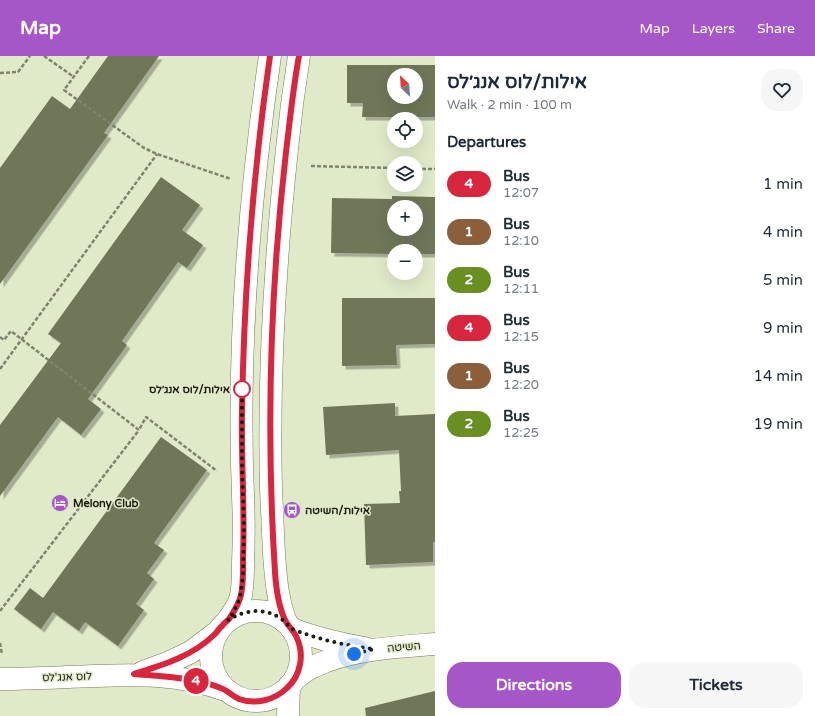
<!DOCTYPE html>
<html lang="en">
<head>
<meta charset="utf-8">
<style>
	body { margin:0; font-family:"Varela Round","Noto Sans Hebrew",sans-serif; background:#f6f6f7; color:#1f2937; height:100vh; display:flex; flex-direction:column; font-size:15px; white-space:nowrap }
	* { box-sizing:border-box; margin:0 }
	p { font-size:13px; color:#747a83 }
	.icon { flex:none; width:22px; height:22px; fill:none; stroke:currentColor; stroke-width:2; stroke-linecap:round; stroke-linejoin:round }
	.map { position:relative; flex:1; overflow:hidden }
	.details { display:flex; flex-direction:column; background:#fff; width:380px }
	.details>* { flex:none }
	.badge { padding:0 8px; border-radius:13px; font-size:14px; line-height:26px }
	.needle { width:26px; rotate:335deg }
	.controls { position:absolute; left:387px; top:12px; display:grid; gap:8px }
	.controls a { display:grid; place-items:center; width:36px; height:36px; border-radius:50%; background:#fff; box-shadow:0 4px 16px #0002; font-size:20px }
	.you { position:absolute; width:20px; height:20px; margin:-10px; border:3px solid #fff; border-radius:50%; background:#1a73e8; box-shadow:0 0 0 6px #1a73e833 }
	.map>.badge { position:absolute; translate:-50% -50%; box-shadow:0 0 0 2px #fff }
	h2 { padding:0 12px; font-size:15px; line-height:36px }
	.round { display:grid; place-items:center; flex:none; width:42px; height:42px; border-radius:16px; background:#f6f6f7 }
	.overview { display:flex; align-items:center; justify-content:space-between; height:68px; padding:0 12px }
	h1 { font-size:19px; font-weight:700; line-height:30px }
	.cta { display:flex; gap:8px; margin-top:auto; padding:8px 12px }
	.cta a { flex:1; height:46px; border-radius:16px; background:#a557c8; color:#fff; font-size:16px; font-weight:700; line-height:46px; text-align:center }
	.cta a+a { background:#f6f6f7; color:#1f2937 }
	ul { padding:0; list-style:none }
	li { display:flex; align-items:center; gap:12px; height:48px; padding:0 12px }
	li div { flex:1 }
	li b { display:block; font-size:15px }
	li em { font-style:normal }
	li .badge { min-width:44px; font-weight:700; text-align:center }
	header { display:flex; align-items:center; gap:24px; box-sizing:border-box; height:56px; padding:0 20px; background:#a557c8; color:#fff }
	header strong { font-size:19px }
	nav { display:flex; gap:22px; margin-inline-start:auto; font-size:14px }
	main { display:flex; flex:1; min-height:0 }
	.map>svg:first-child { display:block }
</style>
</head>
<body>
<header>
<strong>Map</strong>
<nav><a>Map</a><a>Layers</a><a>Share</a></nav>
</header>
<main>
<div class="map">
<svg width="435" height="660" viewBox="0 0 435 660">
	<defs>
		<filter id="shadow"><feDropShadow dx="3.5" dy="3.5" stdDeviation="0" flood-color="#0004"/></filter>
	</defs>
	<rect width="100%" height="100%" fill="#e0eac9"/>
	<path fill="#6f7759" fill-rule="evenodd" filter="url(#shadow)" d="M 108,0 L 159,0 L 104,77 L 108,79 L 0,228 L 0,112 L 52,40 L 70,53 Z
		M 347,9 L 435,9 L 435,61 L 362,61 L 363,47 L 347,47 ZM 394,19 L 416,19 L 416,41 L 394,41 Z
		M 161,121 L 200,149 L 182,174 L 203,189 L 187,212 L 178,206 L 122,285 L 127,289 L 88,343 L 101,353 L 81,379 L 58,361 L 0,440 L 0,369 L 61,287 L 48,278 Z
		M 392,140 L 435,141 L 435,198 L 416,198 L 416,195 L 394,195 L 394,198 L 331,197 L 332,142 L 392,143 ZM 394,151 L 416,151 L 416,173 L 394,173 Z
		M 342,242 L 435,242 L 435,288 L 396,289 L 397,309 L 342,310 Z
		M 395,347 L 395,360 L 435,358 L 435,486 L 433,486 L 433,506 L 366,509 L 364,448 L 400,447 L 399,435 L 401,435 L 399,394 L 326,399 L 323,351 Z
		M 161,381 L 207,414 L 154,487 L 164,494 L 147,517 L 154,523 L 136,548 L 144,554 L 118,590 L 85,566 L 79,575 L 53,556 L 41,573 L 14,553 L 30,532 L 43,542 Z
		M 435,635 L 435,660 L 366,660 L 365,652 Z"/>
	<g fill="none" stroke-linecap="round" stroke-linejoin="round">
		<g stroke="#727a5c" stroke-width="23">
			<path id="street" d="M 292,573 C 315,582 340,588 365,592
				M 295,623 C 301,618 307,613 315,610 C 350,593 397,591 435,588"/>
		</g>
		<g stroke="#727a5c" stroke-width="23">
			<path id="secondary" d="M211 600a45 45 0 1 1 90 0a45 45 0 1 1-90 0Z
				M 228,564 C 233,557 238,550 240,543 C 243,534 243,516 243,507 C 244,484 244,462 243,440 C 237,295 249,144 270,0
				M 286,566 C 277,543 276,522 274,498 C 273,476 272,454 271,432 C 268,318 275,206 287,93 C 290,62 294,31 299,0
				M 143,616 L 170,606 L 191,596 L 216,577
				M 0,623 C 32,623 63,621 95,620 C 140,618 182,618 225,634
				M 288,660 L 289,630"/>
		</g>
		<path stroke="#7e846e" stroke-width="2.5" stroke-dasharray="4 2" stroke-linecap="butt" d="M 44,0 L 74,21
			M 89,0 L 64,34 L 144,92 L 157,98 L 231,123
			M 0,17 L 18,16 L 30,0
			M 311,110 L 394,112
			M 416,113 L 435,113
			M 0,281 L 4,284 L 11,275 L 139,374 L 146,361 L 217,415
			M 0,313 L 157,98
			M 0,555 L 139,374
			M 0,587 L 2,599"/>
		<use href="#street" stroke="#fff" stroke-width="22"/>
		<use href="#secondary" stroke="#fff" stroke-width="22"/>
	</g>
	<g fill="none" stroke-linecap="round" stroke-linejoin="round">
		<g stroke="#fff" stroke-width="9">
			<path id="line" d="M 270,0 C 253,117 244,235 242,354 C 241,403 245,452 243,501 C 243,512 244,535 239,545 C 237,551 233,557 229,563 C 227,565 224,567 222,570 C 219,572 218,575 215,578 C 193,600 163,609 134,618 C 157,620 180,621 202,626 C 209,628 218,630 225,634 C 230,637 233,640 239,643 C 255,649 275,644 287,632 C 301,619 305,598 296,580 C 293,574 288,570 285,564 C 278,549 276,532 275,516 C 266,376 270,236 286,96 C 290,64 293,32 299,0"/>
		</g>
		<use href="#line" stroke="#d7263d" stroke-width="6"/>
		<path stroke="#1a1d11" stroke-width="4" stroke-dasharray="0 7.2" d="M 242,333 L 242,328 L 242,412 L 244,469 L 243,520 L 240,542 L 233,557 L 228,564 C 245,554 263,551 280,562 C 285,565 287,569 291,572 C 294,574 299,576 303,577 C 325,585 350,590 374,593 L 354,598"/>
	</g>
	<defs>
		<g id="hotel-disc" transform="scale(0.9)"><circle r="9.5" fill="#a557c8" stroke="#e0eac9"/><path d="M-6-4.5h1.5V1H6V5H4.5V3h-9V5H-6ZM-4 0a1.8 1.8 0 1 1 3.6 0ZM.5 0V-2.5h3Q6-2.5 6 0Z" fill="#fff"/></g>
		<g id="bus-disc" transform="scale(0.9)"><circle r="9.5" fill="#a557c8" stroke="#e0eac9"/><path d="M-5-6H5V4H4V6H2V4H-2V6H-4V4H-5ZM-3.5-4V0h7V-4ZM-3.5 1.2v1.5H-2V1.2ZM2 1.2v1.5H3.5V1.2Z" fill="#fff"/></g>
	</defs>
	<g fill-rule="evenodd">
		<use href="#hotel-disc" x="60" y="447"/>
		<use href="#bus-disc" x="292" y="454"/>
	</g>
	<circle fill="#fff" stroke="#d7263d" stroke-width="2" cx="242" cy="333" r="8"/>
	<g text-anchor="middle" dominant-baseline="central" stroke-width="3" stroke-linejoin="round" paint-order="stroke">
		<g font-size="11" font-weight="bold" fill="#1a1d11" stroke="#e0eac9" text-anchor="end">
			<text x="230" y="333">אילות/לוס אנג׳לס</text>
		</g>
		<g font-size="11" font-weight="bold" fill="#1a1d11" stroke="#e0eac9" text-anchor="start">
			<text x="73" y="447">Melony Club</text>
			<text x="305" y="454">אילות/השיטה</text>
		</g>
		<g font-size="11" fill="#1a1d11" stroke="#e0eac9">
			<text transform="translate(404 591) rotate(-5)">השיטה</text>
			<text transform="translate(67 621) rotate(-2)">לוס אנג'לס</text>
		</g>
	</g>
</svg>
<div class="controls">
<a><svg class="needle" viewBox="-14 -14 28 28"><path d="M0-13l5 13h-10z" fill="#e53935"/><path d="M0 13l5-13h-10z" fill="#747a83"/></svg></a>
<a><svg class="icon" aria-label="locate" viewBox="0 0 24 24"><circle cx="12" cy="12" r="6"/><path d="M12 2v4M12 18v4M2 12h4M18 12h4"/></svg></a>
<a><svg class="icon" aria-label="layers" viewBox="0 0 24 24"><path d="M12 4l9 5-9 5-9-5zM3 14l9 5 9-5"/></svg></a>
<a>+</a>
<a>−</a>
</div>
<div class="you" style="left:354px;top:598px"></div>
<b class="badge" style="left:196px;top:625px;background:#d7263d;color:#fff">4</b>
</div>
<section class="details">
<div class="overview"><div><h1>אילות/לוס אנג׳לס</h1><p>Walk · 2 min · 100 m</p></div><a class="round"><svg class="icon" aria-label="heart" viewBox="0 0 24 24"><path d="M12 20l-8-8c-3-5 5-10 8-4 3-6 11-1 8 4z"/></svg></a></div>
<h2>Departures</h2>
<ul>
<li><span class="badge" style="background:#d7263d;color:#fff">4</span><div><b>Bus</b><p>12:07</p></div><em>1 min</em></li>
<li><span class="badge" style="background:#8b5e3c;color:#fff">1</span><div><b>Bus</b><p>12:10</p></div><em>4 min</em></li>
<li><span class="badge" style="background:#6b8e23;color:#fff">2</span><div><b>Bus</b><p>12:11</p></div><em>5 min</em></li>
<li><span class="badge" style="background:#d7263d;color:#fff">4</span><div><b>Bus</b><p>12:15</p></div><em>9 min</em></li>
<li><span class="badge" style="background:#8b5e3c;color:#fff">1</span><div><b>Bus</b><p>12:20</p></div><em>14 min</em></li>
<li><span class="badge" style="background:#6b8e23;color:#fff">2</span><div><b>Bus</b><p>12:25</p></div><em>19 min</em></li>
</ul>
<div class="cta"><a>Directions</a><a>Tickets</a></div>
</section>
</main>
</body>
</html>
